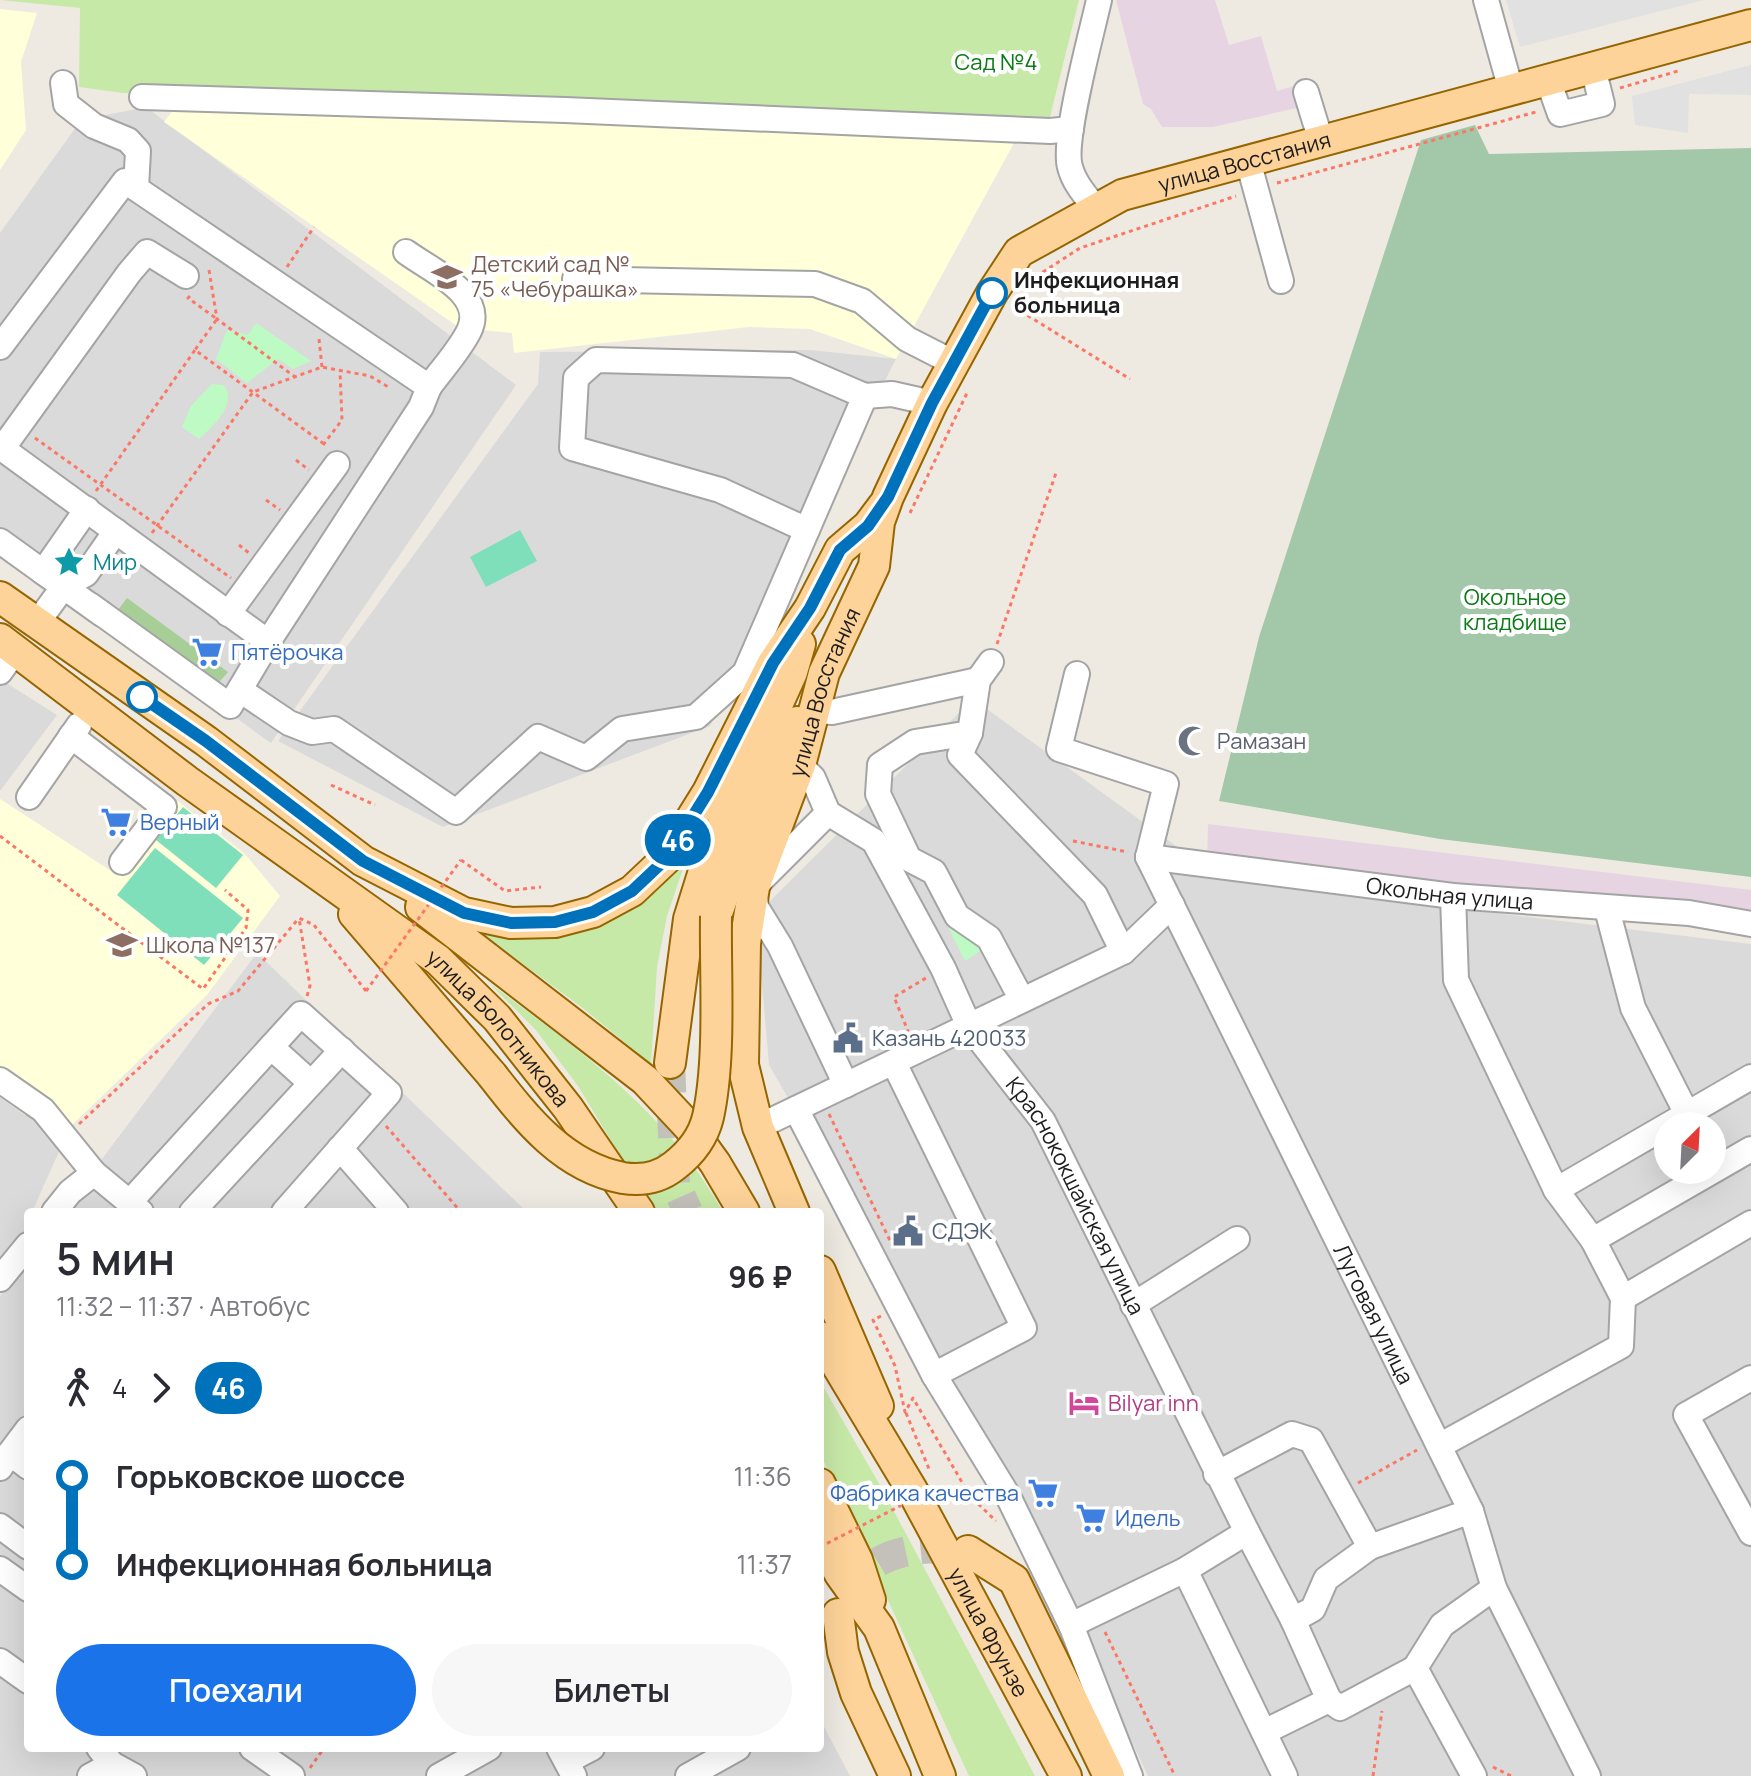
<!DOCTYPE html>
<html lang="ru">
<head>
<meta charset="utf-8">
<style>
	body { margin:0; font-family:Manrope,sans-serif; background:#f7f7f7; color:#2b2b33; height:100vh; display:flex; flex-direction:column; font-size:30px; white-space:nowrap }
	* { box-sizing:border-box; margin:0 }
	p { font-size:26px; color:#7c7c81 }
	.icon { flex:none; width:44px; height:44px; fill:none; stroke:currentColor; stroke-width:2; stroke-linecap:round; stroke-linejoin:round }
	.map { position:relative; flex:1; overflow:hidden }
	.drawer { position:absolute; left:24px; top:1208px; width:800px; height:544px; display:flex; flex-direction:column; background:#fff; border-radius:8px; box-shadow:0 8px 32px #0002 }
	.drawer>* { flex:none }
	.badge { padding:0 16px; border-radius:26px; font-size:28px; line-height:52px }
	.needle { width:52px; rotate:24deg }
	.controls { position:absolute; left:1654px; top:1112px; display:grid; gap:16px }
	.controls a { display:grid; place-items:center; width:72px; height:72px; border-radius:50%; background:#fff; box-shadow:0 8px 32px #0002; font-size:40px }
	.map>.badge { position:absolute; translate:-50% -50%; box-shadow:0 0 0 4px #fff }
	.legs { display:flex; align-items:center; gap:12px; height:88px; padding:0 32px; font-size:26px }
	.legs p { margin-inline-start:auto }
	.summary { display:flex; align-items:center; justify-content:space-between; height:136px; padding:0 32px }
	h1 { font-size:44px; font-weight:600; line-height:60px }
	.cta { display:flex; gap:16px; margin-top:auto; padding:16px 32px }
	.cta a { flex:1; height:92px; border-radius:48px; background:#1a73e8; color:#fff; font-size:32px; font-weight:600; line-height:92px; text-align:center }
	.cta a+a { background:#f7f7f7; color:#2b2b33 }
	ul { padding:0 32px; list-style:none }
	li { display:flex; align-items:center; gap:28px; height:88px; font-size:30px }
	li i { display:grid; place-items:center; width:12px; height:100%; margin:0 10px; background:currentColor }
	li i::after { content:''; width:20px; height:20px; margin:-10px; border:6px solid; border-radius:50%; background:#fff }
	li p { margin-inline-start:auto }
	li:first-child i { background:linear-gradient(#0000 50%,currentColor 0) }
	li:last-child i { background:linear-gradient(currentColor 50%,#0000 0) }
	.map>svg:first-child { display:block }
</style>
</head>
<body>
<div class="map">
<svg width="1751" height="1776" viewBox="0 0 1751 1776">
	<rect width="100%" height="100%" fill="#eeeae2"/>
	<path fill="#dbdada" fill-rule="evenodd" d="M 146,107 L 516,385 L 271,743 L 0,550 L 0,233 L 81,120 Z
		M 810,350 L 896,359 L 710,726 L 443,827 L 278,741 L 538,384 L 540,352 Z
		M 0,679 L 57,715 L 0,791 Z
		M 973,699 L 1223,880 L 1751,944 L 1751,1776 L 1148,1776 L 1011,1486 L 769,1065 L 756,915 ZM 1668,1126 L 1712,1126 L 1712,1170 L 1668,1170 Z
		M 257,953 L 527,1212 L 62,1212 Z
		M 0,1097 L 25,1115 L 50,1108 L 70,1127 L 32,1212 L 28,1212 L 28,1222 L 7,1269 L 0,1263 Z
		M 28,1258 L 28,1748 L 820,1748 L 820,1719 L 850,1776 L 0,1776 L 0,1296 Z"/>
	<path fill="#e7d4e3" d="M 1116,0 L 1215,0 L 1229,45 L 1261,36 L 1277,91 L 1294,86 L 1297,108 L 1213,127 L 1162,127 L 1151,109 L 1143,104 Z
		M 1208,824 L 1751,890 L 1751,935 L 1207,865 Z"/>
	<path fill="#ffffda" d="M 0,9 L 37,13 L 21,62 L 26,130 L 0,170 Z
		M 175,108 L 1019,134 L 896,359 L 810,329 L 749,327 L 514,353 L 512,333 L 460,328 L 164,122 Z
		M 0,799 L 119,876 L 178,801 L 245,854 L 280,896 L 207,995 L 70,1127 L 50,1108 L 25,1115 L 0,1097 Z"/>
	<path fill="#c7e9a7" d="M 0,0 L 1079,0 L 1048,125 L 263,94 L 123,93 L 79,87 L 80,8 Z
		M 691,845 L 667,916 L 657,967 L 651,1064 L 584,1009 L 473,927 L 560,934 L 593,929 L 636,904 L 661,885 Z
		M 488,982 C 581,1052 665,1109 723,1212 L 654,1212 L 578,1086 L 535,1029 Z
		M 820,1381 L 881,1487 L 1035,1776 L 969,1776 L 820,1453 Z"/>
	<path fill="#a6ce96" d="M 127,598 L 228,672 L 206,697 L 106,626 Z"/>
	<path fill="#a3c7a9" d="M 1475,125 L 1489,154 L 1751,148 L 1751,877 L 1440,839 L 1219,801 L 1259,637 L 1421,140 Z"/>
	<path fill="#befac3" d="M 256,323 L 311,361 L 293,369 L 278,359 L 247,383 L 216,359 L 227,330 L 248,335 Z
		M 212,384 L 224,385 C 238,404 212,427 199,439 L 182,427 L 191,406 Z
		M 961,922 L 982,950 L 965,961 L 949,929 Z"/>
	<path fill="#7fdfbb" d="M 520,530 L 537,561 L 486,587 L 470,557 Z
		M 183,807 L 243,855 L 216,888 L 156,840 Z
		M 155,848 L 243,918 L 204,965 L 117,895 Z"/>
	<path fill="#e1e1e1" d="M 1506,0 L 1704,0 L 1520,47 Z
		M 1751,65 L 1751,95 L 1689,94 L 1688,133 L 1635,125 L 1632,96 Z"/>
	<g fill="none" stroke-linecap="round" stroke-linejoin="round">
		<path stroke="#c4c1bb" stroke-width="30" stroke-dasharray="30 15" stroke-linecap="butt" d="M 670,1063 L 675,1183 L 688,1212
			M 848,1595 C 871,1549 920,1545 966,1550"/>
		<g stroke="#a4a4a4" stroke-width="28">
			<g id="minor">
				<path d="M 1486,0 L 1511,90"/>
				<path d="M 1548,80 L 1560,114 L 1602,104 L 1593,68"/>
				<path d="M 63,83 L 66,104 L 94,126 L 128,140 L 138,151 L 136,188"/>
				<path d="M 1306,92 L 1321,141"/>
				<path d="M 142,97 L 565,110 L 1050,131 L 1071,129"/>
				<path d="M 1248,161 L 1281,281"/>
				<path d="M 1096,209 C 1086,196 1074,183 1070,167 C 1062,141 1092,32 1099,0"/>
				<path d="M 406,252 C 430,270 487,294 469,331 C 459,351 442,369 429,387"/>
				<path d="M 575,279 L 815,284 L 862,301 L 907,339 L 954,363"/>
				<path d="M 0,347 L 125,181 L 429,387 L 421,407 L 268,642 L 230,706 L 90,605"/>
				<path d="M 0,447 L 268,642"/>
				<path d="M 2,449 L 129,273 L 147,252 L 186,276"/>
				<path d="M 87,509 L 43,572 L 102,614"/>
				<path d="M 807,530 L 720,490 L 572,448 L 576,378 L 596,360 L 793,365 L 865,396 L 892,394 L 932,403"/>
				<path d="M 0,541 L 43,572"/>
				<path d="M 228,614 L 337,464"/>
				<path d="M 37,623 L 64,586 L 86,574 L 116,531"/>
				<path d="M 991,662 L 978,680 L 970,733 L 960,755 L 1095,895 L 1123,952"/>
				<path d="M 0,672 L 16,650"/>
				<path d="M 1077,674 L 1059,749 L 1166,784 L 1148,857"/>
				<path d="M 240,690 L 289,723 L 312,732 L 334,729 L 456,812 L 538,737 L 586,758 L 622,729 L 696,717 L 745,673 L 865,396"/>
				<path d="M 814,711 L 832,712 L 978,680"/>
				<path d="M 970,733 L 915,742 L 880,765 L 878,794 L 909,859 L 934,872 L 957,916 L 989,938 L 1022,1000"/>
				<path d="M 71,736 L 164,807 L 122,862"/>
				<path id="s1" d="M 800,765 L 813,778 L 828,813 L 874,841 L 943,968 L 969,1026 L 1043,1121 L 1247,1532"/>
				<path d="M 29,797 L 79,725"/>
				<path d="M 828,813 L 754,887 L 756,907 L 780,946 L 846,1085"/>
				<path id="s2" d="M 1148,857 L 1471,1511 L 1494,1588 L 1588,1776"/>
				<path id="s3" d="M 1148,857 L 1453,896 L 1689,913 L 1751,924"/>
				<path d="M 1453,896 L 1456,980 L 1556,1190"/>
				<path d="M 1607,909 L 1633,1008 L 1687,1114"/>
				<path d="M 271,1047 L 311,1083"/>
				<path d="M 894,1063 L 1024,1328 L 934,1375"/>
				<path d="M 0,1080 L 43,1110 L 94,1173 L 70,1192 L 54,1212"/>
				<path d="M 796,1109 L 934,1375 L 1007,1494 L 1071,1625 L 1130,1776"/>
				<path d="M 758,1127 L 1123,952 L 1172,905"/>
				<path d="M 340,1148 L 396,1212"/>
				<path d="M 94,1173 L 141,1212"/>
				<path d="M 129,1203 L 301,1014 L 389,1093 L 284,1212"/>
				<path d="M 192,1212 L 342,1050"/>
				<path d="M 1593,1240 L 1556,1190 L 1751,1077"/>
				<path d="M 0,1279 L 28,1245"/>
				<path d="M 1623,1298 L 1593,1240 L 1751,1149"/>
				<path d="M 1133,1305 L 1237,1239"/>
				<path d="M 1751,1378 L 1686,1415 L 1751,1533"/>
				<path d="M 1439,1446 L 1621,1346 L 1623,1298 L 1751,1223"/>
				<path d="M 10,1453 L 28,1429"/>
				<path d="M 0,1468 L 10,1453 L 28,1467"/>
				<path d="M 1216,1474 L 1292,1434 L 1311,1440 L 1370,1547"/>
				<path d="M 0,1526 L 28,1547"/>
				<path d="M 0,1569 L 28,1589"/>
				<path d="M 1185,1570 L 1247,1532 L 1293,1620 L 1329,1700 L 1264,1732"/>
				<path d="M 1293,1620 L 1313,1609 L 1326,1579 L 1370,1547 L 1471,1511"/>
				<path d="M 1071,1625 L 1185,1570 L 1285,1776"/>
				<path d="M 0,1661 L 28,1681"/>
				<path d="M 1415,1668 L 1442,1625 L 1494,1588"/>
				<path d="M 1329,1700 L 1340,1708 L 1415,1668 L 1474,1776"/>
				<path d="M 99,1748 L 112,1764 L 134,1776"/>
				<path d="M 252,1748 L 292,1776"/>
				<path d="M 559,1748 L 574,1776"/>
				<path d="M 567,1761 L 592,1748"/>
				<path d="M 90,1776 L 112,1764"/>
				<path d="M 439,1776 L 489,1748"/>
				<path d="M 688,1776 L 738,1748"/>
			</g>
		</g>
		<g stroke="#956500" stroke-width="34">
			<g id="major">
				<path d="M 0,597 L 206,741 L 363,861 L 464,913 L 511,923 L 555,922 L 593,912 L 632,891 L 667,858 L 708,792 L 773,663 L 810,608 L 840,550 L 868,526 L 883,506"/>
				<path id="s4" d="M 0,639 L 187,781 L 438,960 L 497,1018 L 568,1108 L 639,1212"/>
				<path d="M 421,907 L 645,1080 L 689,1127 L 715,1163 L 744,1212"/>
				<path d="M 354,914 L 492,1075"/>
				<path d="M 716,916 L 744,836 L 797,722"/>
				<path d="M 670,1063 L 689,919 L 709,855 L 792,672 L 800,644"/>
				<path id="s5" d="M 794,1212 L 758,1127 L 743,1065 L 745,943 L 754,887 L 800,765 L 824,673 L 874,566 L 879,522 L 888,497 L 932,403 L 992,293 L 1019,252 L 1122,195 L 1751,25"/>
				<path d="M 820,1271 L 878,1406"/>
				<path id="s6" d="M 820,1337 L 912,1490 L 1066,1776"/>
				<path d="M 820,1484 L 857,1560 L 870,1600"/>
				<path d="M 820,1538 L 840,1574 L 879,1628 L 940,1776"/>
				<path d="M 968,1551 L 1014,1580 L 1109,1776"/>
				<path d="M 838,1614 L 843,1652 L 856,1693 L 895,1776"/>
			</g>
		</g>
		<path stroke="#fb7766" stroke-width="3" stroke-dasharray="4 4" stroke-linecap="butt" d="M 1620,88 L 1678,71
			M 1277,183 L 1536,112
			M 287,267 L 314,227
			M 209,270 L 217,319 L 295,377
			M 190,296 L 188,298 L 217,319 L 195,350 L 324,444
			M 1014,307 L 1130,379
			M 1012,309 L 1043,272 L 1080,248 L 1236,196
			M 319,339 L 322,367
			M 35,438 L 231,578
			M 323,445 L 342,420 L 340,371
			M 296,460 L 309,470
			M 96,491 L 195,350
			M 266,500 L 280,510
			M 910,513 L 967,393
			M 152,533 L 253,392 L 322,367 L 370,376 L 390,388
			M 239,545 L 249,553
			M 997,644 L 1056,473
			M 331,785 L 375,805
			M 0,836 L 203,989 L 246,928 L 248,910 L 225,890
			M 1073,841 L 1128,852
			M 461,860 L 505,891 L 541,887
			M 307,996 L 310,986 L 299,918 L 314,925 L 366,991
			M 906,1032 L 908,1031 L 894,997 L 926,978
			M 829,1114 L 895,1251
			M 79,1124 L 208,1004 L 238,991 L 299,918
			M 386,1126 L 461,1212
			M 881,1316 L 873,1320 L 895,1366 L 905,1412 L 913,1398 L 970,1496 L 996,1521
			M 906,1413 L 929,1469
			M 1358,1483 L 1417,1450
			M 1105,1632 L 1175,1776
			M 1493,1767 L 1511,1776
			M 310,1768 L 324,1748
			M 1373,1776 L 1382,1711"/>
		<use href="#minor" stroke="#fff" stroke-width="24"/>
		<use href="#major" stroke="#fdd399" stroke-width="30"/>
		<g stroke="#956500" stroke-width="34" stroke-linecap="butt">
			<path id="major-bridge" d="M 492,1075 C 527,1120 564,1167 623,1178 C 642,1181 659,1178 674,1166 C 691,1153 703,1138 708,1117 C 721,1058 715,977 716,916"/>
		</g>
		<path stroke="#fb7766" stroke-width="3" stroke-dasharray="4 4" stroke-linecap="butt" d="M 366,991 L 461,860
			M 820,1547 L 937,1487"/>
		<use href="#major-bridge" stroke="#fdd399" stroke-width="30"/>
	</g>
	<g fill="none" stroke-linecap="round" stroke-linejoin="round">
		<g stroke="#fff" stroke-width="18">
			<path id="line-1" d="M 142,697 L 206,741 L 363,861 L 464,913 L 511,923 L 555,922 L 593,912 L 632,891 L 667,858 L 708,792 L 773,663 L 810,608 L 840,550 L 868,526 L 888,497 L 932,403 L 992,293"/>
		</g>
		<use href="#line-1" stroke="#0072bc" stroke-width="12"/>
	</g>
	<defs>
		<g id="school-bare" transform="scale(2.4)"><path d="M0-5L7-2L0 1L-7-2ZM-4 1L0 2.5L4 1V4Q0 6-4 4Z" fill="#8d6e63" stroke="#fff" stroke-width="2.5" paint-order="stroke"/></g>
		<g id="sight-bare" transform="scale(2.4)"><path d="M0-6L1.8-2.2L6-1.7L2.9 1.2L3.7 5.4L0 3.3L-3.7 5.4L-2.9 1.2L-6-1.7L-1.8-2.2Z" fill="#0f9aa8" stroke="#fff" stroke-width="2.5" paint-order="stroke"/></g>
		<g id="supermarket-bare" transform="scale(2.4)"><path d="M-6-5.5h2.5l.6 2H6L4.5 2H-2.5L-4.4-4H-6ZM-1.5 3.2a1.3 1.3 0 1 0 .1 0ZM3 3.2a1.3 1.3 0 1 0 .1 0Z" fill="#3f7fe0" stroke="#fff" stroke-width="2.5" paint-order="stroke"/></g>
		<g id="mosque-bare" transform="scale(2.4)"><path d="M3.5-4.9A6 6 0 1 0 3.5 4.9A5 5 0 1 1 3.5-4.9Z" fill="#6b7280" stroke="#fff" stroke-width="2.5" paint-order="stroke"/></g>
		<g id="civic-bare" transform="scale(2.4)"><path d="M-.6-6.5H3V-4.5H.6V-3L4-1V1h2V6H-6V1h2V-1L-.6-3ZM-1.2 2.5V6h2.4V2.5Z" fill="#5c6f8a" stroke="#fff" stroke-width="2.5" paint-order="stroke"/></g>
		<g id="hotel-bare" transform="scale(2.4)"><path d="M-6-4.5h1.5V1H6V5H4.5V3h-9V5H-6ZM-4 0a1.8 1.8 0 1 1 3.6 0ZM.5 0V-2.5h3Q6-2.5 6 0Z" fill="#d1479c" stroke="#fff" stroke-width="2.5" paint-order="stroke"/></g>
	</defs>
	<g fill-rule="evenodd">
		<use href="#school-bare" x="447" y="277"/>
		<use href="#sight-bare" x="69" y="562"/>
		<use href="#supermarket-bare" x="207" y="652"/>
		<use href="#mosque-bare" x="1193" y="741"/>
		<use href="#supermarket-bare" x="116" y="822"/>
		<use href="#school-bare" x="122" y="945"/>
		<use href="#civic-bare" x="848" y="1038"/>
		<use href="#civic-bare" x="908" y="1231"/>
		<use href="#hotel-bare" x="1084" y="1403"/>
		<use href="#supermarket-bare" x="1043" y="1493"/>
		<use href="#supermarket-bare" x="1091" y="1518"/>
	</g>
	<g fill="#fff" stroke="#0072bc" stroke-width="4">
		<circle cx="992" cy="293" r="14"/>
		<circle cx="142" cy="697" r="14"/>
	</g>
	<g text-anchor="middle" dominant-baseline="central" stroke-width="8" stroke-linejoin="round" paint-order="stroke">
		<g font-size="22" fill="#0a7b15" stroke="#fff">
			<text x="996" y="62">Сад №4</text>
			<text x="1515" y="597">Окольное<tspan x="1515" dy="25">кладбище</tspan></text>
		</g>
		<g font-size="22" fill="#1d1d1d" stroke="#fff">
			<text stroke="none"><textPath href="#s5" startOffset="1272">улица Восстания</textPath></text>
			<text stroke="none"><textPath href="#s5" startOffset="542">улица Восстания</textPath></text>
			<text stroke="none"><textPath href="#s3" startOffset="304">Окольная улица</textPath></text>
			<text stroke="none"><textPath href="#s4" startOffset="634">улица Болотникова</textPath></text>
			<text stroke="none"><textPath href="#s1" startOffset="520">Краснококшайская улица</textPath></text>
			<text stroke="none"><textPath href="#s2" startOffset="510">Луговая улица</textPath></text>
			<text stroke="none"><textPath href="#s6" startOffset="340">улица Фрунзе</textPath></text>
		</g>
		<g font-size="22" fill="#785e54" stroke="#fff" text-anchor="start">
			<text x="471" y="264">Детский сад №<tspan x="471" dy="25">75 «Чебурашка»</tspan></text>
			<text x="146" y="945">Школа №137</text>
		</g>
		<g font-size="22" font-weight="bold" fill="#1d1d1d" stroke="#fff" text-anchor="start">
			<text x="1014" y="280">Инфекционная<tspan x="1014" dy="25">больница</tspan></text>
		</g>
		<g font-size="22" fill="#0d838f" stroke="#fff" text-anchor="start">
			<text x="93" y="562">Мир</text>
		</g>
		<g font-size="22" fill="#366cbe" stroke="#fff" text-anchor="start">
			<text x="231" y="652">Пятёрочка</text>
			<text x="140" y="822">Верный</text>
			<text x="1019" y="1493" text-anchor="end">Фабрика качества</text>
			<text x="1115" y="1518">Идель</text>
		</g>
		<g font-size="22" fill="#5b616d" stroke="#fff" text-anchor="start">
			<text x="1217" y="741">Рамазан</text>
		</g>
		<g font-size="22" fill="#4e5e75" stroke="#fff" text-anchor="start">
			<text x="872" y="1038">Казань 420033</text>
			<text x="932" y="1231">СДЭК</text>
		</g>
		<g font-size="22" fill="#b23c85" stroke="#fff" text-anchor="start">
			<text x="1108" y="1403">Bilyar inn</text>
		</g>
	</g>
</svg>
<div class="controls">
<a><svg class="needle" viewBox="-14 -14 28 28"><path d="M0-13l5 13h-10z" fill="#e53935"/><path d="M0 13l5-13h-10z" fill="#7c7c81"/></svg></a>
</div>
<b class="badge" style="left:678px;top:840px;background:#0072bc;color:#fff">46</b>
<section class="drawer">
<div class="summary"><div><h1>5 мин</h1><p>11:32 – 11:37 · Автобус</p></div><b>96 ₽</b></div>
<div class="legs"><svg class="icon" aria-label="walk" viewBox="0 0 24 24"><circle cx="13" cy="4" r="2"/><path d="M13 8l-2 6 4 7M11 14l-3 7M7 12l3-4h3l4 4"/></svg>4<svg class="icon" aria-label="forward" viewBox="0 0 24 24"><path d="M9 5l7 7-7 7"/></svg><b class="badge" style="background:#0072bc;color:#fff">46</b></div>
<ul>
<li><i style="color:#0072bc"></i><b>Горьковское шоссе</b><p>11:36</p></li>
<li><i style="color:#0072bc"></i><b>Инфекционная больница</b><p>11:37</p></li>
</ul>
<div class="cta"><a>Поехали</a><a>Билеты</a></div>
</section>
</div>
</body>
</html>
